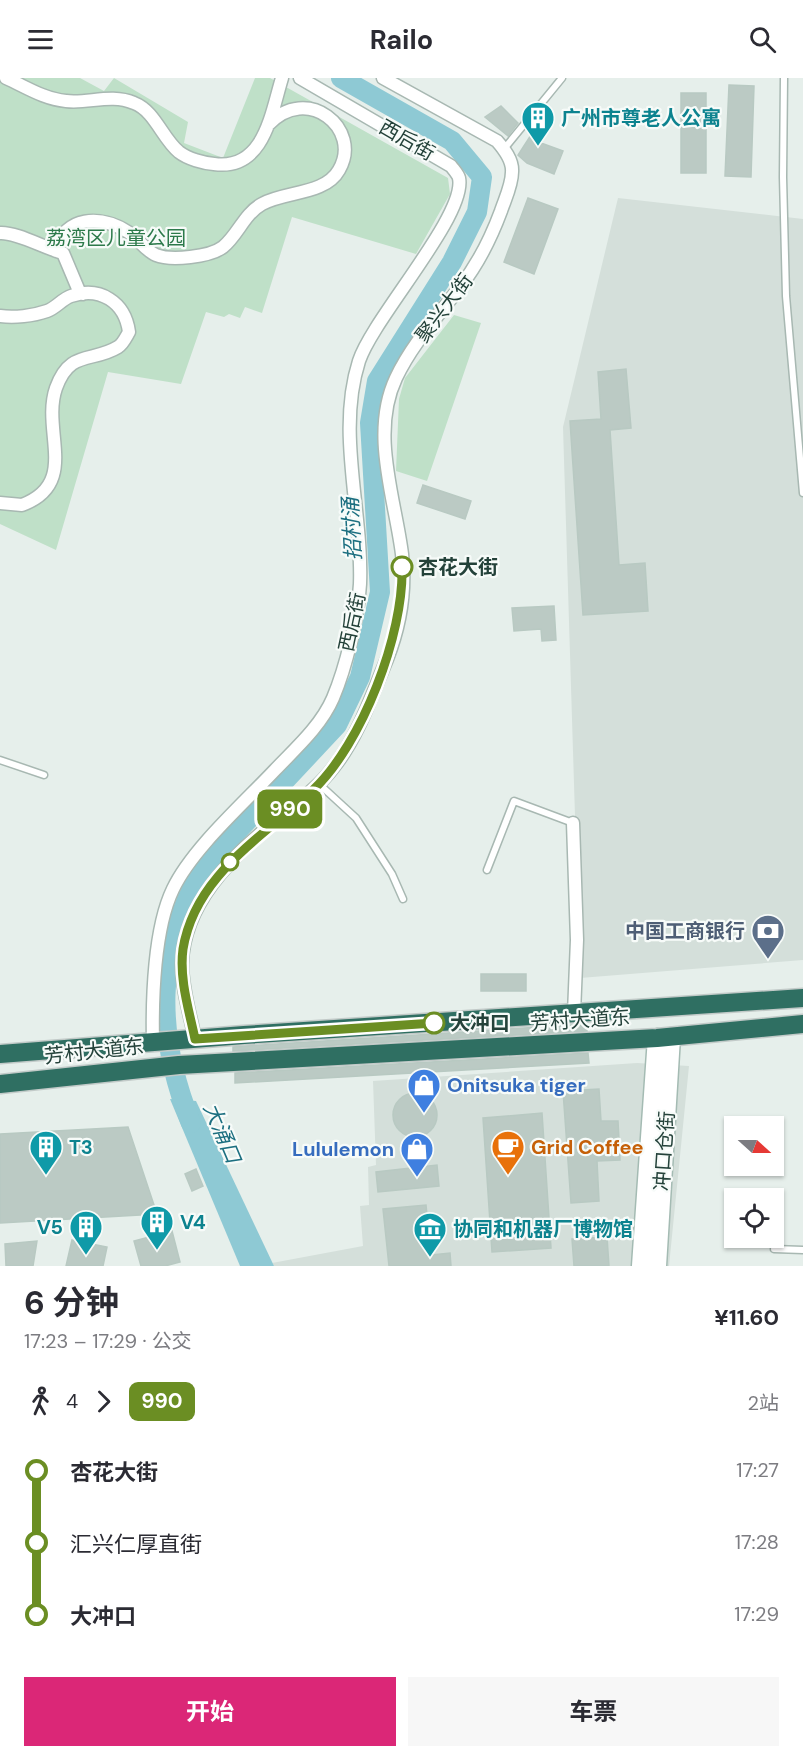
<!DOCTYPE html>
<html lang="zh">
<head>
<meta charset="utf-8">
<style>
	body { margin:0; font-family:"DM Sans","Noto Sans SC",sans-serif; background:#f7f7f7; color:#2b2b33; height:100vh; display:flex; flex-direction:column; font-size:22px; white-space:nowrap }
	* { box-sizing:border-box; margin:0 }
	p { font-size:20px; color:#7c7c81 }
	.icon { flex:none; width:33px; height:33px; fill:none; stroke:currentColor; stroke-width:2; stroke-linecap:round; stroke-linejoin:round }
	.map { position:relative; height:1188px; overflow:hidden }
	.panel { display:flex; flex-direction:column; background:#fff; flex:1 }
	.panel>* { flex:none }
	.badge { padding:0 12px; border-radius:9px; font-size:21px; line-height:39px }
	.needle { width:39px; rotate:111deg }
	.tools { position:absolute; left:724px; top:1038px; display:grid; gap:12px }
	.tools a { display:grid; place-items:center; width:60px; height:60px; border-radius:0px; background:#fff; box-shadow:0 2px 4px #0004; font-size:30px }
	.map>.badge { position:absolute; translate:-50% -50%; box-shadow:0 0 0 3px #fff }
	.legs { display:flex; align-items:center; gap:9px; height:66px; padding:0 24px; font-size:20px }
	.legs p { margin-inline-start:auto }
	.summary { display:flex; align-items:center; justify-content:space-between; height:102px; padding:0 24px }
	h1 { font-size:33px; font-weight:700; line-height:45px }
	.primary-button { display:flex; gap:12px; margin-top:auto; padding:12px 24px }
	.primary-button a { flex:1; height:69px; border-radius:0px; background:#db2777; color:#fff; font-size:24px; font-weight:700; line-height:69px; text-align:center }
	.primary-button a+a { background:#f7f7f7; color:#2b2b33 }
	ul { padding:0 24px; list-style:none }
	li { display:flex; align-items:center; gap:21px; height:72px; font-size:22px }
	li i { display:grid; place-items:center; width:9px; height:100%; margin:0 8px; background:currentColor }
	li i::after { content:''; width:15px; height:15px; margin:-8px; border:4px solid; border-radius:50%; background:#fff }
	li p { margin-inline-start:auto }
	li:first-child i { background:linear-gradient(#0000 50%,currentColor 0) }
	li:last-child i { background:linear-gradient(currentColor 50%,#0000 0) }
	header { display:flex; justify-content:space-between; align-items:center; height:78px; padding:0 24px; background:#fff; font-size:27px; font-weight:700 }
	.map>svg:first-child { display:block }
</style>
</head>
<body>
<header><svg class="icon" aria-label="menu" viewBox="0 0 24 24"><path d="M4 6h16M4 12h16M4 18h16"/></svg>Railo<svg class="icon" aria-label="search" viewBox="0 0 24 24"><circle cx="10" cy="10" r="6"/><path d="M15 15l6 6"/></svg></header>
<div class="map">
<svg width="803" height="1188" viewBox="0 0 803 1188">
	<rect width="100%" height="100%" fill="#e6efeb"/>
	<path fill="#d4dfda" d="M 618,120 L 803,141 L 803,882 L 580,900 L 563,349 Z
		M 637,985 L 689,988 L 669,1188 L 274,1188 L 272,1185 L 363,1168 L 360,1128 L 369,1127 L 368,1089 L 376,1087 L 373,1003 Z"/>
	<path fill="#bfe0c8" d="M 0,0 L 80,0 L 104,13 L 114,0 L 188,44 L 184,65 L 223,80 L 255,0 L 270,0 L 448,100 L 450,116 L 416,176 L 292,139 L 262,235 L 245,229 L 240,240 L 229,236 L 224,239 L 206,234 L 181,306 L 108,294 L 56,472 L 0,446 Z
		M 454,237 L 481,245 L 427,403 L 396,393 L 399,321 L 405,300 Z"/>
	<path fill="#8ec9d4" d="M 170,1021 L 196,1023 L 274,1188 L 240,1188 Z"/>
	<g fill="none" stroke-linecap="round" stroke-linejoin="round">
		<path stroke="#8ec9d4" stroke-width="20" d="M 191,1045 C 156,958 154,873 203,790 L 337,647 L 360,599 L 380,514 L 370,345 L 377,303 L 452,184 L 477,134 L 482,99 L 452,63 L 341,0"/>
	</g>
	<path fill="#bbcac4" stroke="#b8c9c2" stroke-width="1.5" d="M 729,7 L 754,8 L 751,99 L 725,98 Z
		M 681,15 L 706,15 L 706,95 L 681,95 Z
		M 501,28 L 518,45 L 508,58 L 485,39 Z
		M 540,43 L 548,47 L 541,65 L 563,73 L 554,96 L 527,85 L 518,77 Z
		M 528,120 L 558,131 L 534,196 L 504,184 Z
		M 626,291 L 631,350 L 610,352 L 619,487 L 645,485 L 648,533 L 583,537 L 570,343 L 601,341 L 598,294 Z
		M 423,407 L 471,423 L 465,441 L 417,425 Z
		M 554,528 L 556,562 L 542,563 L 541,551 L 514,553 L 512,530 Z
		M 481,896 L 526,896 L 526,913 L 481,913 Z
		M 587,946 L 587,953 L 233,973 L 233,969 L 245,968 Z
		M 588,975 L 589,985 L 235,1005 L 235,995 Z
		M 599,1011 L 601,1043 L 618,1043 L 620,1082 L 597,1083 L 599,1123 L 571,1125 L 563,1013 Z
		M393 1037a22 22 0 1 1 44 0a22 22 0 1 1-44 0Z
		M 542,1035 L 551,1170 L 492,1174 L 483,1040 Z
		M 128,1049 L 157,1136 L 0,1145 L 0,1056 Z
		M 437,1087 L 439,1108 L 378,1114 L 376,1094 Z
		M 196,1091 L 203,1108 L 192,1113 L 185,1096 Z
		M 426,1127 L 431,1177 L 450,1175 L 451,1188 L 389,1188 L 383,1131 Z
		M 172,1153 L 180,1184 L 165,1188 L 141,1188 L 134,1163 Z
		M 607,1159 L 609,1188 L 574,1188 L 572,1161 Z
		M 72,1162 L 107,1169 L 103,1188 L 66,1188 Z
		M 37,1163 L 33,1188 L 6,1188 L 5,1166 Z"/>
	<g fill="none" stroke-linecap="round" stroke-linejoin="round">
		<g stroke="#a8b8b2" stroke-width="9">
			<path id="lane" d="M 784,0 L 783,99 L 786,218 L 803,415
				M 504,71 L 562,0
				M 0,682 L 44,697
				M 319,706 L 356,740 L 392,796 L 403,821
				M 487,792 L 514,723 L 573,745
				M 774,1171 L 803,1172"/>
		</g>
		<g stroke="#a8b8b2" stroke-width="15">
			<path id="street" d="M 6,0 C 26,9 44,21 66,23 C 88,26 111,15 134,25 C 155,33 162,60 179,74 C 188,81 203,85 214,86 C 264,93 271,36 282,0
				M 0,155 C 17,154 44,170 63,175 L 79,213 L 83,216
				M 56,173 C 64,137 101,137 128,154 C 138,160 146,173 156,177 C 171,183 210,179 223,169 C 238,157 244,136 262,126 C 285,113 325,117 339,92 C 363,51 307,5 268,47
				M 0,238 C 14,240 33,238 47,233 C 56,230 62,221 71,218 C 100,208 125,224 129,254 C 126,259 123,266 118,269 C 92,285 70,271 56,310 C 41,353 80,405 22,427 L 0,425
				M 573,745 L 577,862 L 574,935
				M 195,961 C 190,936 182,911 182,886 C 183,827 231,779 273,745 C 294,727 316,712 333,690 C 358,659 372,617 387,581 C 400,548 406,511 402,476 C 395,420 370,355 396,300 C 412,266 438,238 460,209 C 478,186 491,160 501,133 C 505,121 512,107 512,94 C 513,82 504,71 497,63 L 383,0
				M 153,965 C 152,921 154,850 173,811 C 192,771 244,725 275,692 C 295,671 321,648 333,620 C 346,589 358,540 360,506 C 363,433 336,355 359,283 C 373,240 467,137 459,100 C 458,96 454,92 451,88 L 300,0"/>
		</g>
		<g stroke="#a4bbb3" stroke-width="21">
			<path id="secondary" d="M 641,1188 L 657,960
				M 657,1188 L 671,959"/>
		</g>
		<g stroke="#c2cac8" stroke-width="21">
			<path id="highway" d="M 0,976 L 244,957 L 803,920
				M 0,1006 L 179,987 L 657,960 L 803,946"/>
		</g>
		<use href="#lane" stroke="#fff" stroke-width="6"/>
		<use href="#street" stroke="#fff" stroke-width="12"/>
		<use href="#secondary" stroke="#fff" stroke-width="18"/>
		<use href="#highway" stroke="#2f6f62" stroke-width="18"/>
	</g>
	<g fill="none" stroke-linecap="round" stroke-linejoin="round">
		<g stroke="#fff" stroke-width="14">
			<path id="line-1" d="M 402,489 C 404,556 362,666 313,712 C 263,759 195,797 183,871 C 179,901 189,932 195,961 L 434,945"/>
		</g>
		<use href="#line-1" stroke="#6b8e23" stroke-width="9"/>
	</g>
	<defs>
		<g id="building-pin" transform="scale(1.725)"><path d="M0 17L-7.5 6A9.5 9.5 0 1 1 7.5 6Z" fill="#0f9aa8" stroke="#f7fbf9"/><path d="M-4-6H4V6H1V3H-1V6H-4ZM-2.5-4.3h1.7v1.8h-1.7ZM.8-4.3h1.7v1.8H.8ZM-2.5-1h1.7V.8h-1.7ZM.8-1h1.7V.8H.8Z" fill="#fff"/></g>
		<g id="bank-pin" transform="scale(1.725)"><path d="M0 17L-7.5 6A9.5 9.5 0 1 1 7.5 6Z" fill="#5c6f8a" stroke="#f7fbf9"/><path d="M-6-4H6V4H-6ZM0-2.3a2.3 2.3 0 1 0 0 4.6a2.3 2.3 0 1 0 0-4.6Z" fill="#fff"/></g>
		<g id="shop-pin" transform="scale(1.725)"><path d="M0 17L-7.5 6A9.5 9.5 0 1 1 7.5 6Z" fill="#3f7fe0" stroke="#f7fbf9"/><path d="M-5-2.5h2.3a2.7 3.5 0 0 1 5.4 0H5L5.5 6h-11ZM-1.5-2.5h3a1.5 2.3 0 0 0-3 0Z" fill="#fff"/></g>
		<g id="cafe-pin" transform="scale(1.725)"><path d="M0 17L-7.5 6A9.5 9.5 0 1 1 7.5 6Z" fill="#e8710a" stroke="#f7fbf9"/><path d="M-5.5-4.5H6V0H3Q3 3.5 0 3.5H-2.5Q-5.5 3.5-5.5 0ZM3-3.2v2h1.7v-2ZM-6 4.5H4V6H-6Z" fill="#fff"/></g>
		<g id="museum-pin" transform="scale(1.725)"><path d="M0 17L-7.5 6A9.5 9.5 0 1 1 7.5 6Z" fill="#0f9aa8" stroke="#f7fbf9"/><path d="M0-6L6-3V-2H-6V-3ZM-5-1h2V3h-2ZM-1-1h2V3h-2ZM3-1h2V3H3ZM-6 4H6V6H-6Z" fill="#fff"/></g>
	</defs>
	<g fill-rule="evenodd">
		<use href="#building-pin" x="538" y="40"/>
		<use href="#bank-pin" x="768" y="853"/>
		<use href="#shop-pin" x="424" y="1007"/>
		<use href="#building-pin" x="46" y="1069"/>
		<use href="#cafe-pin" x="508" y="1069"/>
		<use href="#shop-pin" x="417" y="1071"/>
		<use href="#building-pin" x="157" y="1144"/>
		<use href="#building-pin" x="86" y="1149"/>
		<use href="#museum-pin" x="430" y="1151"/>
	</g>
	<g fill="#fff" stroke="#6b8e23" stroke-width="3">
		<circle cx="402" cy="489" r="10"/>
		<circle cx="230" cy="784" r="8"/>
		<circle cx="434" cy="945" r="10"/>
	</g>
	<g text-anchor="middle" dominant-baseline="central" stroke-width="4.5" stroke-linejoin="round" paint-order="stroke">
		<g font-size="20" font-weight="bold" fill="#0d838f" stroke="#f7fbf9" text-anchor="start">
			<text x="561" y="40">广州市尊老人公寓</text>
			<text x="69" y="1069">T3</text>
			<text x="180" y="1144">V4</text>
			<text x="63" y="1149" text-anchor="end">V5</text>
			<text x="453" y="1151">协同和机器厂博物馆</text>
		</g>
		<g font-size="20" fill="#24423a" stroke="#f7fbf9">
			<text transform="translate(407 62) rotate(30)">西后街</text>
			<text transform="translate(444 230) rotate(-53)">聚兴大街</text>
			<text transform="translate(352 544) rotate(-78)">西后街</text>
			<text transform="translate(580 942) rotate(-4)">芳村大道东</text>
			<text transform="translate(94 973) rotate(-6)">芳村大道东</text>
			<text transform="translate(664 1073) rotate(-86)">冲口仓街</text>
		</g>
		<g font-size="20" fill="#2d7a4b" stroke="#f7fbf9">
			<text x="116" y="160">荔湾区儿童公园</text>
		</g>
		<g font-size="20" font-weight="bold" fill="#24423a" stroke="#f7fbf9" text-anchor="start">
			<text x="418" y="489">杏花大街</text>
			<text x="450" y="945">大冲口</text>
		</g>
		<g font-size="20" font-weight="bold" fill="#4e5e75" stroke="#f7fbf9" text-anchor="end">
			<text x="745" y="853">中国工商银行</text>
		</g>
		<g font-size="20" font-weight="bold" fill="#366cbe" stroke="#f7fbf9" text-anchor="start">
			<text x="447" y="1007">Onitsuka tiger</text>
			<text x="394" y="1071" text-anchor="end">Lululemon</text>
		</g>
		<g font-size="20" font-weight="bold" fill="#c56008" stroke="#f7fbf9" text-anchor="start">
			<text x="531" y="1069">Grid Coffee</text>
		</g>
		<g font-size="21" font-style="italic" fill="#1c6f80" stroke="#f7fbf9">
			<text transform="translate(352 451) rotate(-93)">招村涌</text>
			<text transform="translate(222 1055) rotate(67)">大涌口</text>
		</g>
	</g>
</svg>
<div class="tools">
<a><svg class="needle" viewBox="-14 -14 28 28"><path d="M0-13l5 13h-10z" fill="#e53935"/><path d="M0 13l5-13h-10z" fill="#7c7c81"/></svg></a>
<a><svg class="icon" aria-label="locate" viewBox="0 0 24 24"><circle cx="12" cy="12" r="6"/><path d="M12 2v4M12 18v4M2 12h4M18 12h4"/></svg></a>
</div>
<b class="badge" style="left:290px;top:731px;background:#6b8e23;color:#fff">990</b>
</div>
<section class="panel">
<div class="summary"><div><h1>6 分钟</h1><p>17:23 – 17:29 · 公交</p></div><b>¥11.60</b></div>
<div class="legs"><svg class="icon" aria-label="walk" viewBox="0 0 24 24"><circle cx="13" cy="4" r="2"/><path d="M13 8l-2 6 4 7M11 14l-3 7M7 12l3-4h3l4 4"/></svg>4<svg class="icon" aria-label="forward" viewBox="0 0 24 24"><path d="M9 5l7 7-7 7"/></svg><b class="badge" style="background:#6b8e23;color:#fff">990</b><p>2站</p></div>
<ul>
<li><i style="color:#6b8e23"></i><b>杏花大街</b><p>17:27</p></li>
<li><i style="color:#6b8e23"></i><span>汇兴仁厚直街</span><p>17:28</p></li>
<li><i style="color:#6b8e23"></i><b>大冲口</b><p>17:29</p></li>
</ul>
<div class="primary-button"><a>开始</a><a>车票</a></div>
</section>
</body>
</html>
